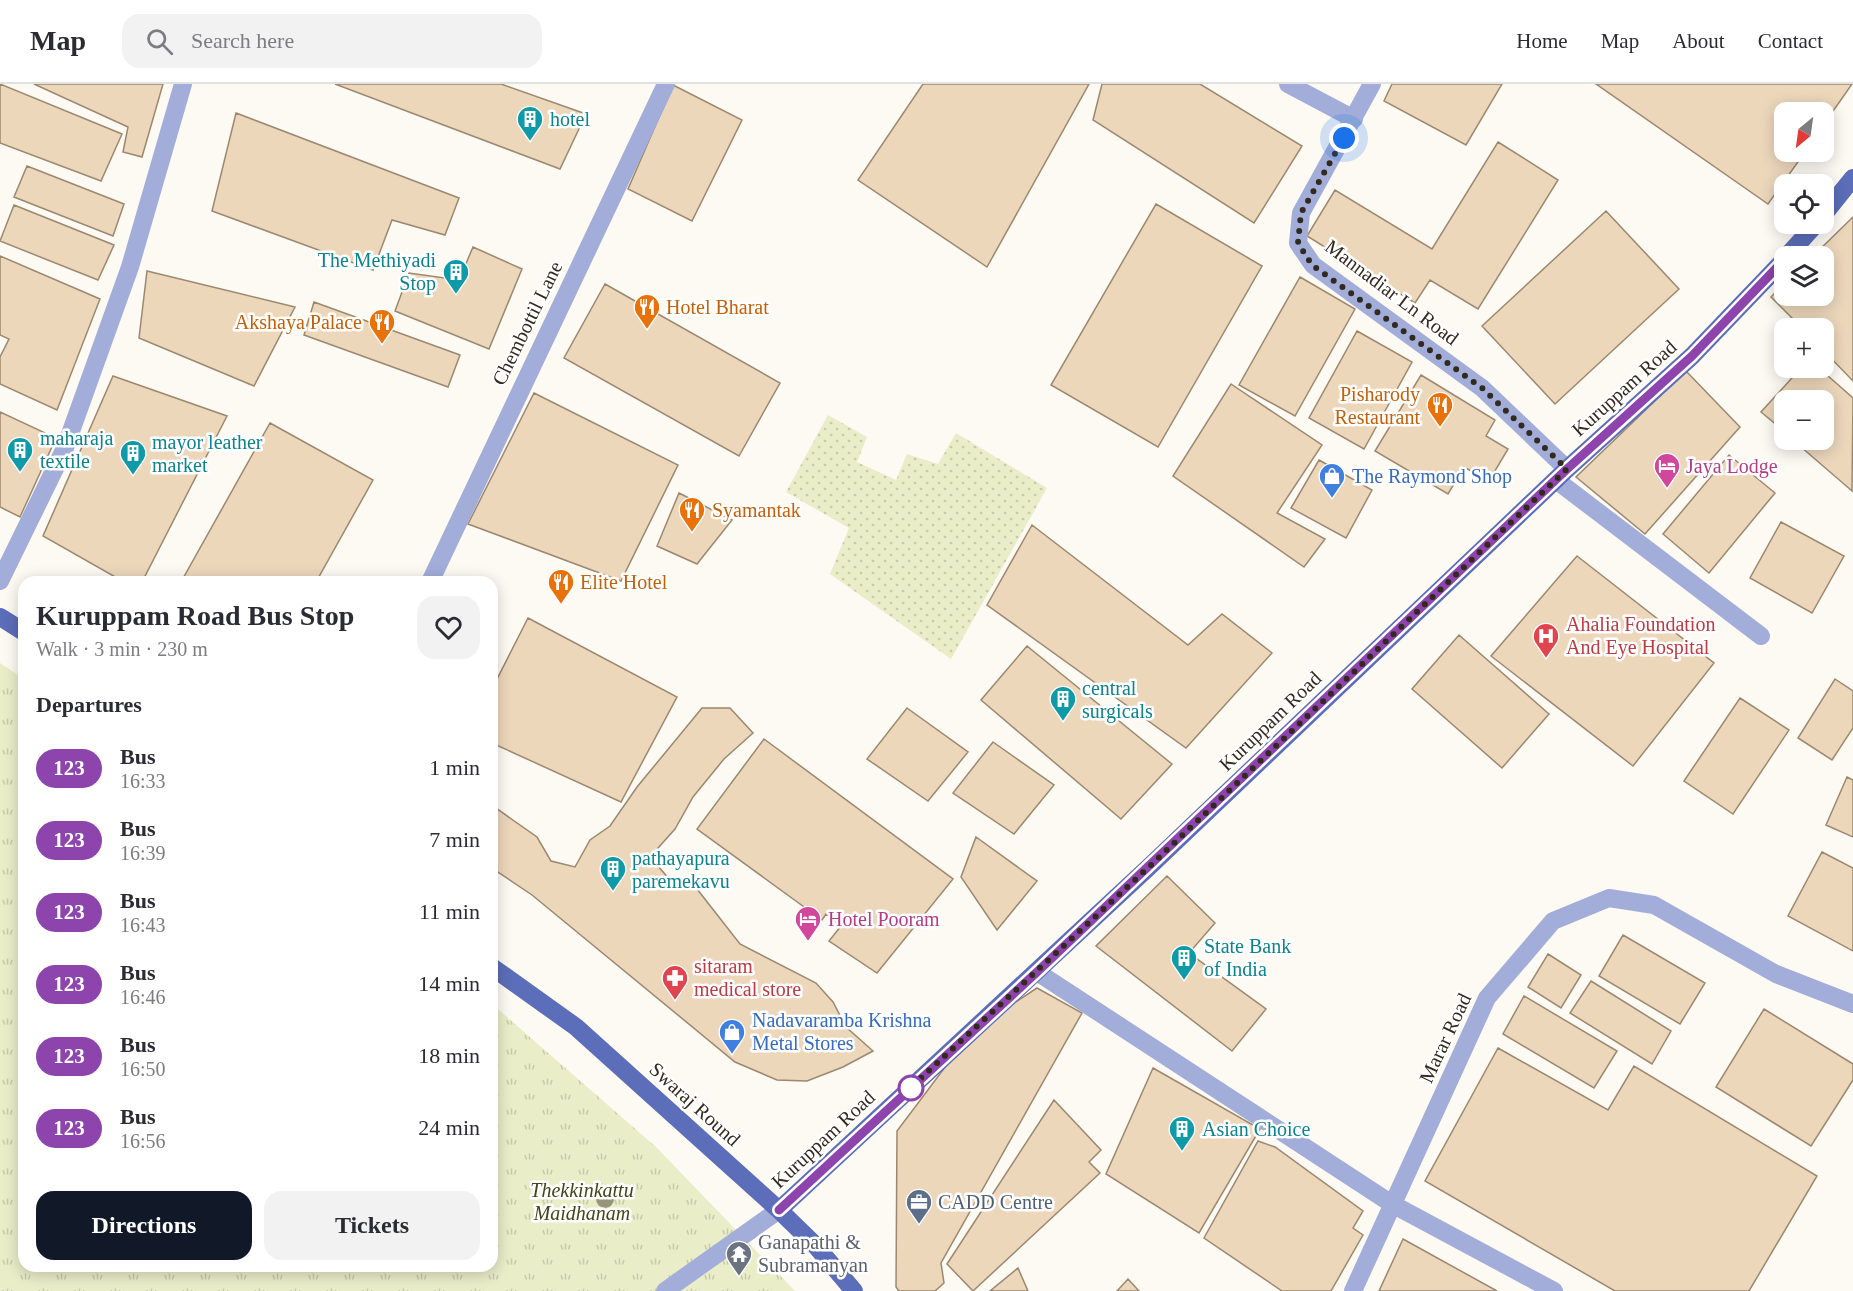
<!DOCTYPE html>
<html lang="en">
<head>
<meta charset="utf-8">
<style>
	body { margin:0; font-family:Georgia,serif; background:#f2f2f3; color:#2b2b33; height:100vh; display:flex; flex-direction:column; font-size:22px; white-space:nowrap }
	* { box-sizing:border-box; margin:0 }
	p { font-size:20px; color:#7c7c81 }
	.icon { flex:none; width:33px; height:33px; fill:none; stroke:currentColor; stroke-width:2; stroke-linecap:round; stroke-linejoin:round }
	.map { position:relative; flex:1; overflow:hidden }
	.sheet { position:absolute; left:18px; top:492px; width:480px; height:696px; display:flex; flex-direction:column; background:#fff; border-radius:18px; box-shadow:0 3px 15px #0003 }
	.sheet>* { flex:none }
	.badge { padding:0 12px; border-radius:20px; font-size:21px; line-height:39px }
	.needle { width:39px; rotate:209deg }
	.buttons { position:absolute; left:1774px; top:18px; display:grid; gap:12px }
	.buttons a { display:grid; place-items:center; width:60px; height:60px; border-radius:12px; background:#fff; box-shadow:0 3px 15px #0003; font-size:30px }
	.you { position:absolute; width:30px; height:30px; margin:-15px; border:4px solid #fff; border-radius:50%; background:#1a73e8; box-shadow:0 0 0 9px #1a73e833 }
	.map>.badge { position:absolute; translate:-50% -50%; box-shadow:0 0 0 3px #fff }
	h2 { padding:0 18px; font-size:22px; line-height:54px }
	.round { display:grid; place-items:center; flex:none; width:63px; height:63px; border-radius:18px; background:#f2f2f3 }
	.overview { display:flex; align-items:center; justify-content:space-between; height:102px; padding:0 18px }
	h1 { font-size:28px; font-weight:600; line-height:45px }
	.primary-button { display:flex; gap:12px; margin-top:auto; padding:12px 18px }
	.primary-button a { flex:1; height:69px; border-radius:18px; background:#111827; color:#fff; font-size:24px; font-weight:600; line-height:69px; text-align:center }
	.primary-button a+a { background:#f2f2f3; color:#2b2b33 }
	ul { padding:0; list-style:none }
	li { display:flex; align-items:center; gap:18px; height:72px; padding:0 18px }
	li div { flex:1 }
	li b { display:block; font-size:22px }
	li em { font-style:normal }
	li .badge { min-width:66px; font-weight:700; text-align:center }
	header { display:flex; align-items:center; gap:36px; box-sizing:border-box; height:84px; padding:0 30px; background:#fff; border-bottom:2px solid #e1e1e2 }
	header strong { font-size:28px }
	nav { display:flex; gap:33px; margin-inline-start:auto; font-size:21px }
	.search { width:420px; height:54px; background:#f2f2f3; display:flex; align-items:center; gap:15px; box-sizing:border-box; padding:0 21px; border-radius:18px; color:#7c7c81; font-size:22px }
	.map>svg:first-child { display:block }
</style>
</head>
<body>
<header>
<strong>Map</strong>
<div class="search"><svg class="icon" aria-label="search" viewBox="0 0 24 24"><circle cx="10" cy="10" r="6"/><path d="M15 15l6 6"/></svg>Search here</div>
<nav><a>Home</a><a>Map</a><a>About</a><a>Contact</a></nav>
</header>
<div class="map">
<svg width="1853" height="1207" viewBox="0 0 1853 1207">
	<defs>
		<pattern id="grass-dots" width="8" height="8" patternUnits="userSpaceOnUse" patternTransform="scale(1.5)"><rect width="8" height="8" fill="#e9edc8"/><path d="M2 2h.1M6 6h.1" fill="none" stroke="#c8cbab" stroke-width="1.8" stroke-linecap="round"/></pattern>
		<pattern id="park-tufts" width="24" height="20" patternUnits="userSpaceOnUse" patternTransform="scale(1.5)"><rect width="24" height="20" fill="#e9edc8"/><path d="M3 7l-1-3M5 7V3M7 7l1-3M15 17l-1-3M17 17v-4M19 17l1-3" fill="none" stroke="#c8cbab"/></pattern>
	</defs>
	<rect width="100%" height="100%" fill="#fdf9f3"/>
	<path fill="url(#grass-dots)" d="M 828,331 L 867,353 L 857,378 L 896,396 L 907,370 L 938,380 L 956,349 L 1047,404 L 951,575 L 830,490 L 849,444 L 786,408 Z"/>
	<path fill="url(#park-tufts)" d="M 0,579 L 24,595 L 24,1182 L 492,1182 L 492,920 L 656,1063 L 795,1207 L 0,1207 Z"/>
	<path fill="#ecd7bb" stroke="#9c886f" stroke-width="1.5" d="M 0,0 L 122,50 L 101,97 L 0,59 Z
		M 34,0 L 163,0 L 142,73 L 123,68 L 128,43 Z
		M 335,0 L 501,0 L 586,30 L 560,85 Z
		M 923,0 L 1089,0 L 987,183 L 858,96 Z
		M 1102,0 L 1200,0 L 1302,62 L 1254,139 L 1093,36 Z
		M 1392,0 L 1502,0 L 1466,61 L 1384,17 Z
		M 1596,0 L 1852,0 L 1824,40 L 1824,28 L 1785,28 L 1785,68 L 1805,68 L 1768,120 Z
		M 673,1 L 742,36 L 692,137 L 628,105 Z
		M 236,29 L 459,114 L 445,151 L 392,136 L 373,186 L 212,127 Z
		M 1498,58 L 1558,96 L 1478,225 L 1430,196 L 1415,219 L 1307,152 L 1335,106 L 1432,165 Z
		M 27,82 L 124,120 L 113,152 L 14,113 Z
		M 1156,120 L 1262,182 L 1158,363 L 1051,301 Z
		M 14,121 L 114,161 L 98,196 L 0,157 Z
		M 1606,127 L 1679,205 L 1555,320 L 1482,242 Z
		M 1853,133 L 1853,297 L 1824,267 L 1824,244 L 1802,244 L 1771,213 L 1785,199 L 1785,212 L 1824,212 L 1824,172 L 1813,172 Z
		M 473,163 L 522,185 L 489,265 L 395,227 L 409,189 L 459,196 Z
		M 0,172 L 100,215 L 57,326 L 0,300 L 0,273 L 9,255 L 0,251 Z
		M 147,187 L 295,223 L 254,302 L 139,254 Z
		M 1300,193 L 1355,225 L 1295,332 L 1239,301 Z
		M 605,200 L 780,299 L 739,372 L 564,274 Z
		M 314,218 L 460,271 L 448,303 L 304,251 Z
		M 1357,247 L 1412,278 L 1364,365 L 1309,334 Z
		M 1801,284 L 1819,284 L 1853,314 L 1852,407 L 1793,356 L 1824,356 L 1824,316 L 1785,316 L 1785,348 L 1761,328 Z
		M 1686,287 L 1740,343 L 1645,450 L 1576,393 Z
		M 1421,291 L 1495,336 L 1486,352 L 1508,365 L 1489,397 L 1464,383 L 1448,410 L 1375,367 Z
		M 113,292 L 227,332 L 142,498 L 124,498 L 43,452 Z
		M 1231,300 L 1322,361 L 1277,429 L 1325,455 L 1304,483 L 1173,392 Z
		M 534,309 L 678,381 L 621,497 L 468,440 Z
		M 0,328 L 56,354 L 20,433 L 0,423 Z
		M 270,339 L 373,396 L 316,498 L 181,498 Z
		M 1729,371 L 1775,409 L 1709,489 L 1663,450 Z
		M 1319,376 L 1372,406 L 1346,454 L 1291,424 Z
		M 679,409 L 732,436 L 697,480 L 657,462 Z
		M 1781,438 L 1844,472 L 1812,529 L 1750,494 Z
		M 1032,441 L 1188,561 L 1222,530 L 1272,569 L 1186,664 L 987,521 Z
		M 1577,472 L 1714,579 L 1633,682 L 1491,572 Z
		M 528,534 L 677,613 L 621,718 L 492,659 L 492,605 Z
		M 1459,551 L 1549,630 L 1502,684 L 1412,605 Z
		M 1027,562 L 1172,680 L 1121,735 L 981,616 Z
		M 1835,595 L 1853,607 L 1853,644 L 1832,676 L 1798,654 Z
		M 1740,614 L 1789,646 L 1733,730 L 1684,697 Z
		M 702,624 L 730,624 L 753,649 L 724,675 L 693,713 L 675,745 L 650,773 L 671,797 L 697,805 L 740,860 L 816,899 L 833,918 L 846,943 L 873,967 L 843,983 L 807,997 L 777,996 L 735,978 L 532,811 L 492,784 L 493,722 L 537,753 L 551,777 L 575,783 L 590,756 L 610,742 L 637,703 Z
		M 907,624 L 968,668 L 928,717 L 867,675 Z
		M 764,655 L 953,795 L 877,889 L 829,857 L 841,842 L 826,830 L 822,836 L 697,745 Z
		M 993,658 L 1054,701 L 1014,750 L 953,709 Z
		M 1847,693 L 1853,696 L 1853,753 L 1826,741 Z
		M 976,753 L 1037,797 L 997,846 L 961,793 Z
		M 1822,768 L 1853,784 L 1853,867 L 1788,832 Z
		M 1167,792 L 1215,839 L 1189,869 L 1266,925 L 1232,967 L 1096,862 Z
		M 1623,851 L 1705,899 L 1680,940 L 1599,892 Z
		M 1548,870 L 1581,891 L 1561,924 L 1528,903 Z
		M 1591,897 L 1671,947 L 1652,980 L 1570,929 Z
		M 1037,904 L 1082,929 L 941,1179 L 944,1199 L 935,1207 L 899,1207 L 896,1203 L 897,1047 L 973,946 Z
		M 1524,912 L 1617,967 L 1594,1004 L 1503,950 Z
		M 1764,925 L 1853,980 L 1853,996 L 1811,1062 L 1716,1003 Z
		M 1498,964 L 1608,1026 L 1634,982 L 1817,1092 L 1749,1207 L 1615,1207 L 1425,1097 Z
		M 1153,984 L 1260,1045 L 1199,1149 L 1106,1090 Z
		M 1054,1016 L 1101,1066 L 1089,1078 L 1100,1089 L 973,1207 L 947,1180 Z
		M 1258,1057 L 1275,1063 L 1363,1127 L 1353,1144 L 1363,1151 L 1331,1207 L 1282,1207 L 1204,1154 Z
		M 1403,1155 L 1497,1207 L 1379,1207 Z
		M 1018,1184 L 1028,1207 L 990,1207 Z
		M 1128,1195 L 1139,1207 L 1117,1207 Z"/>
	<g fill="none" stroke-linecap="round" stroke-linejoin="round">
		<path stroke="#a2aed9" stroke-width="18" d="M 1288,0 L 1354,35
			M 1372,0 L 1301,129 L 1298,159 L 1313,181 L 1482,304 L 1567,385
			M 1556,396 L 1761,552
			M 0,497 L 65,364 L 130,183 L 183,0
			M 430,498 L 666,0
			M 1037,888 L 1392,1120 L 1554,1207
			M 665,1207 L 779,1126
			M 1353,1207 L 1487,914 L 1553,837 L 1609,814 L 1654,821 L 1776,890 L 1853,920"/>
		<path stroke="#5c6db9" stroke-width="18" d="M 1824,130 L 1853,94
			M 1787,172 L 1816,140
			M 0,533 L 24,548
			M 492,883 L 576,943 L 779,1126 L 815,1161 L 854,1207
			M 779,1126 L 1150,782 L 1567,385 L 1692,272 L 1785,175"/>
	</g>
	<circle fill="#97967b" cx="605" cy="1115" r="9"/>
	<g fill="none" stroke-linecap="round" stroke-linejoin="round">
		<g stroke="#fff" stroke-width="14">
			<path id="line" d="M 779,1126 L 1037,888 L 1567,385 L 1692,272 L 1785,175"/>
		</g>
		<use href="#line" stroke="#8e44ad" stroke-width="9"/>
		<path stroke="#32291f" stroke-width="6" stroke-dasharray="0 10.8" d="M 911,1004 L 908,1006 L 1150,782 L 1567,385 L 1482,304 L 1312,181 L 1298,159 L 1301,129 L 1344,54"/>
	</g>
	<defs>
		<g id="building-pin" transform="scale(1.35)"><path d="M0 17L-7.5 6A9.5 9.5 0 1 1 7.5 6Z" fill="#0f9aa8" stroke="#fff"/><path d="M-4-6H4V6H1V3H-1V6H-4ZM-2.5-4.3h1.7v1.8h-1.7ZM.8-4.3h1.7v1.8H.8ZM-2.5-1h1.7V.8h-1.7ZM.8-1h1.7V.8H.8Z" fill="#fff"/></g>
		<g id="restaurant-pin" transform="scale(1.35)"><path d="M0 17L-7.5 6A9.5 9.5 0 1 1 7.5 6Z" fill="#e8710a" stroke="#fff"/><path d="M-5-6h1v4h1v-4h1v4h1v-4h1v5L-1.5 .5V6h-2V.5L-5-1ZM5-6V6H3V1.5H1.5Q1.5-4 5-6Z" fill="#fff"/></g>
		<g id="hotel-pin" transform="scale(1.35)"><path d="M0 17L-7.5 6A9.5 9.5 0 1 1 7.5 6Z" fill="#d1479c" stroke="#fff"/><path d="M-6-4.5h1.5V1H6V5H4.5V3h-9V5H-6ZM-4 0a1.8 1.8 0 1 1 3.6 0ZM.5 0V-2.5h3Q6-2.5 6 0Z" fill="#fff"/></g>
		<g id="shop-pin" transform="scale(1.35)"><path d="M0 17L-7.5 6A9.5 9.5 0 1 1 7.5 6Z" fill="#3f7fe0" stroke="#fff"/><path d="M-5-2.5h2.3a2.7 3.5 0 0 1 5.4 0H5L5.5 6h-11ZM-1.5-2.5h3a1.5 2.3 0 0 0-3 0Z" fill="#fff"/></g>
		<g id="hospital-pin" transform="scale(1.35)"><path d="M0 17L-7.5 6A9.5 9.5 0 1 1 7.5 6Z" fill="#e0444e" stroke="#fff"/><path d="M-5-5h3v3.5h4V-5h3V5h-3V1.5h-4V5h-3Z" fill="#fff"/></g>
		<g id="pharmacy-pin" transform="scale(1.35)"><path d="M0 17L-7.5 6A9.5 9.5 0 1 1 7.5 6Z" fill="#e0444e" stroke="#fff"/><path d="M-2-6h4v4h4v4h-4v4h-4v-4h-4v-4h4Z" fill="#fff"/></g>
		<g id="office-pin" transform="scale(1.35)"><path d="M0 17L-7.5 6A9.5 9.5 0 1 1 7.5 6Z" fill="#5c6f8a" stroke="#fff"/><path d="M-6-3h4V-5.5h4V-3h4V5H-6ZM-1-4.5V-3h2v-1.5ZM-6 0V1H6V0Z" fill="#fff"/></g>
		<g id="temple-pin" transform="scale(1.35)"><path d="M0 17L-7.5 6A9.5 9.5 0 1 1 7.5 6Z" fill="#6b7280" stroke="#fff"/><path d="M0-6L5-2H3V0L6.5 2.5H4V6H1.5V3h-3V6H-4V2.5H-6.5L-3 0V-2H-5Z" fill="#fff"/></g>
	</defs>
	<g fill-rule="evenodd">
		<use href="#building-pin" x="530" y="35"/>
		<use href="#building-pin" x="456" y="188"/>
		<use href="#restaurant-pin" x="647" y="223"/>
		<use href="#restaurant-pin" x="382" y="238"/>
		<use href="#restaurant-pin" x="1440" y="321"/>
		<use href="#building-pin" x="20" y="366"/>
		<use href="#building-pin" x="133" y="369"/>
		<use href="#hotel-pin" x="1667" y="382"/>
		<use href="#shop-pin" x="1332" y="392"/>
		<use href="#restaurant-pin" x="692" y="426"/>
		<use href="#restaurant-pin" x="561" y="498"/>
		<use href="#hospital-pin" x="1546" y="552"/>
		<use href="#building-pin" x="1063" y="615"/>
		<use href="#building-pin" x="613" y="785"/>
		<use href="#hotel-pin" x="808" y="835"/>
		<use href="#building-pin" x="1184" y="874"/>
		<use href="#pharmacy-pin" x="675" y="894"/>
		<use href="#shop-pin" x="732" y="948"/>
		<use href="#building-pin" x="1182" y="1045"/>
		<use href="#office-pin" x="919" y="1118"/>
		<use href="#temple-pin" x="739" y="1170"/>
	</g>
	<circle fill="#fff" stroke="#8e44ad" stroke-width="3" cx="911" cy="1004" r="12"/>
	<g text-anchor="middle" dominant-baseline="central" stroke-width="5" stroke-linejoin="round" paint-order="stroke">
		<g font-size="20" fill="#0d838f" stroke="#fff" text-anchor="start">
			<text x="550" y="35">hotel</text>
			<text x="436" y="176" text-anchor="end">The Methiyadi<tspan x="436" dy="23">Stop</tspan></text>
			<text x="40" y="354">maharaja<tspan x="40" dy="23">textile</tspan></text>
			<text x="152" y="358">mayor leather<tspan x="152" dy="23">market</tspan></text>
			<text x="1082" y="604">central<tspan x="1082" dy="23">surgicals</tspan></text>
			<text x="632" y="774">pathayapura<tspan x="632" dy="23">paremekavu</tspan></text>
			<text x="1204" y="862">State Bank<tspan x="1204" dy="23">of India</tspan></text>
			<text x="1202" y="1045">Asian Choice</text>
		</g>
		<g font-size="20" fill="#32291f" stroke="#fff">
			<text transform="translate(1392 208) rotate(37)">Mannadiar Ln Road</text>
			<text transform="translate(527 239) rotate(-64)">Chembottil Lane</text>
			<text transform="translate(1624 304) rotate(-42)">Kuruppam Road</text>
			<text transform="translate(1270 637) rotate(-44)">Kuruppam Road</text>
			<text transform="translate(1445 954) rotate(-65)">Marar Road</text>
			<text transform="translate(695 1020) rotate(42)">Swaraj Round</text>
			<text transform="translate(823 1055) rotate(-43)">Kuruppam Road</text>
		</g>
		<g font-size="20" fill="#c56008" stroke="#fff" text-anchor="start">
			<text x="666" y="223">Hotel Bharat</text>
			<text x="362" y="238" text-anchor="end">Akshaya Palace</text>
			<text x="1420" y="310" text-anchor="end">Pisharody<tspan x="1420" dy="23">Restaurant</tspan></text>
			<text x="712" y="426">Syamantak</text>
			<text x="580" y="498">Elite Hotel</text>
		</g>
		<g font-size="20" fill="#b23c85" stroke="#fff" text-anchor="start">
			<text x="1686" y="382">Jaya Lodge</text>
			<text x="828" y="835">Hotel Pooram</text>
		</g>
		<g font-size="20" fill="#366cbe" stroke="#fff" text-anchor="start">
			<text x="1352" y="392">The Raymond Shop</text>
			<text x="752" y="936">Nadavaramba Krishna<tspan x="752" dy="23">Metal Stores</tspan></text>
		</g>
		<g font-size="20" fill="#be3a42" stroke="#fff" text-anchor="start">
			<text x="1566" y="540">Ahalia Foundation<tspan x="1566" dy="23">And Eye Hospital</tspan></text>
			<text x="694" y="882">sitaram<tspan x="694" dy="23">medical store</tspan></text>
		</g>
		<g font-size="20" font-style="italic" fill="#434518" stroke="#fff">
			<text x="582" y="1106">Thekkinkattu<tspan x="582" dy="23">Maidhanam</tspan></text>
		</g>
		<g font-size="20" fill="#4e5e75" stroke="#fff" text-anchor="start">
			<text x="938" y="1118">CADD Centre</text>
		</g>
		<g font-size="20" fill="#5b616d" stroke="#fff" text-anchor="start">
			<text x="758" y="1158">Ganapathi &amp;<tspan x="758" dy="23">Subramanyan</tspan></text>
		</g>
	</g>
</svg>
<div class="buttons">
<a><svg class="needle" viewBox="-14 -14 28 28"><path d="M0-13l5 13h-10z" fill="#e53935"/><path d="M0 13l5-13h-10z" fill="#7c7c81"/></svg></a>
<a><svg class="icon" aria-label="locate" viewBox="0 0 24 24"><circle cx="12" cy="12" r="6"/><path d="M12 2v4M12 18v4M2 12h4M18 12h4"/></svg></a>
<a><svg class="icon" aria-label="layers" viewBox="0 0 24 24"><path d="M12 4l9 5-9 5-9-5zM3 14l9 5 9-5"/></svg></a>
<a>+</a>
<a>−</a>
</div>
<div class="you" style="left:1344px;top:54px"></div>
<section class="sheet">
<div class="overview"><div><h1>Kuruppam Road Bus Stop</h1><p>Walk · 3 min · 230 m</p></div><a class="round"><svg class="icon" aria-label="heart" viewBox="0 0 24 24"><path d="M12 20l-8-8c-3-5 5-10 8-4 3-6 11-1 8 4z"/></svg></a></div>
<h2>Departures</h2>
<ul>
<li><span class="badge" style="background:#8e44ad;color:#fff">123</span><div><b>Bus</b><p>16:33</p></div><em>1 min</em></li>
<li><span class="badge" style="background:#8e44ad;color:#fff">123</span><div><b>Bus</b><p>16:39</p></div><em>7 min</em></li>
<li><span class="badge" style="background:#8e44ad;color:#fff">123</span><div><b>Bus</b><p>16:43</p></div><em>11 min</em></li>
<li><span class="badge" style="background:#8e44ad;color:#fff">123</span><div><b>Bus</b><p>16:46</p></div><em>14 min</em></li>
<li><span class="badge" style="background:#8e44ad;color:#fff">123</span><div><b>Bus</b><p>16:50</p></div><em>18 min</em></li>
<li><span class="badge" style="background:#8e44ad;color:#fff">123</span><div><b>Bus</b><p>16:56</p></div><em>24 min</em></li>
</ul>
<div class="primary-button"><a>Directions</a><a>Tickets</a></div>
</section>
</div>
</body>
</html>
